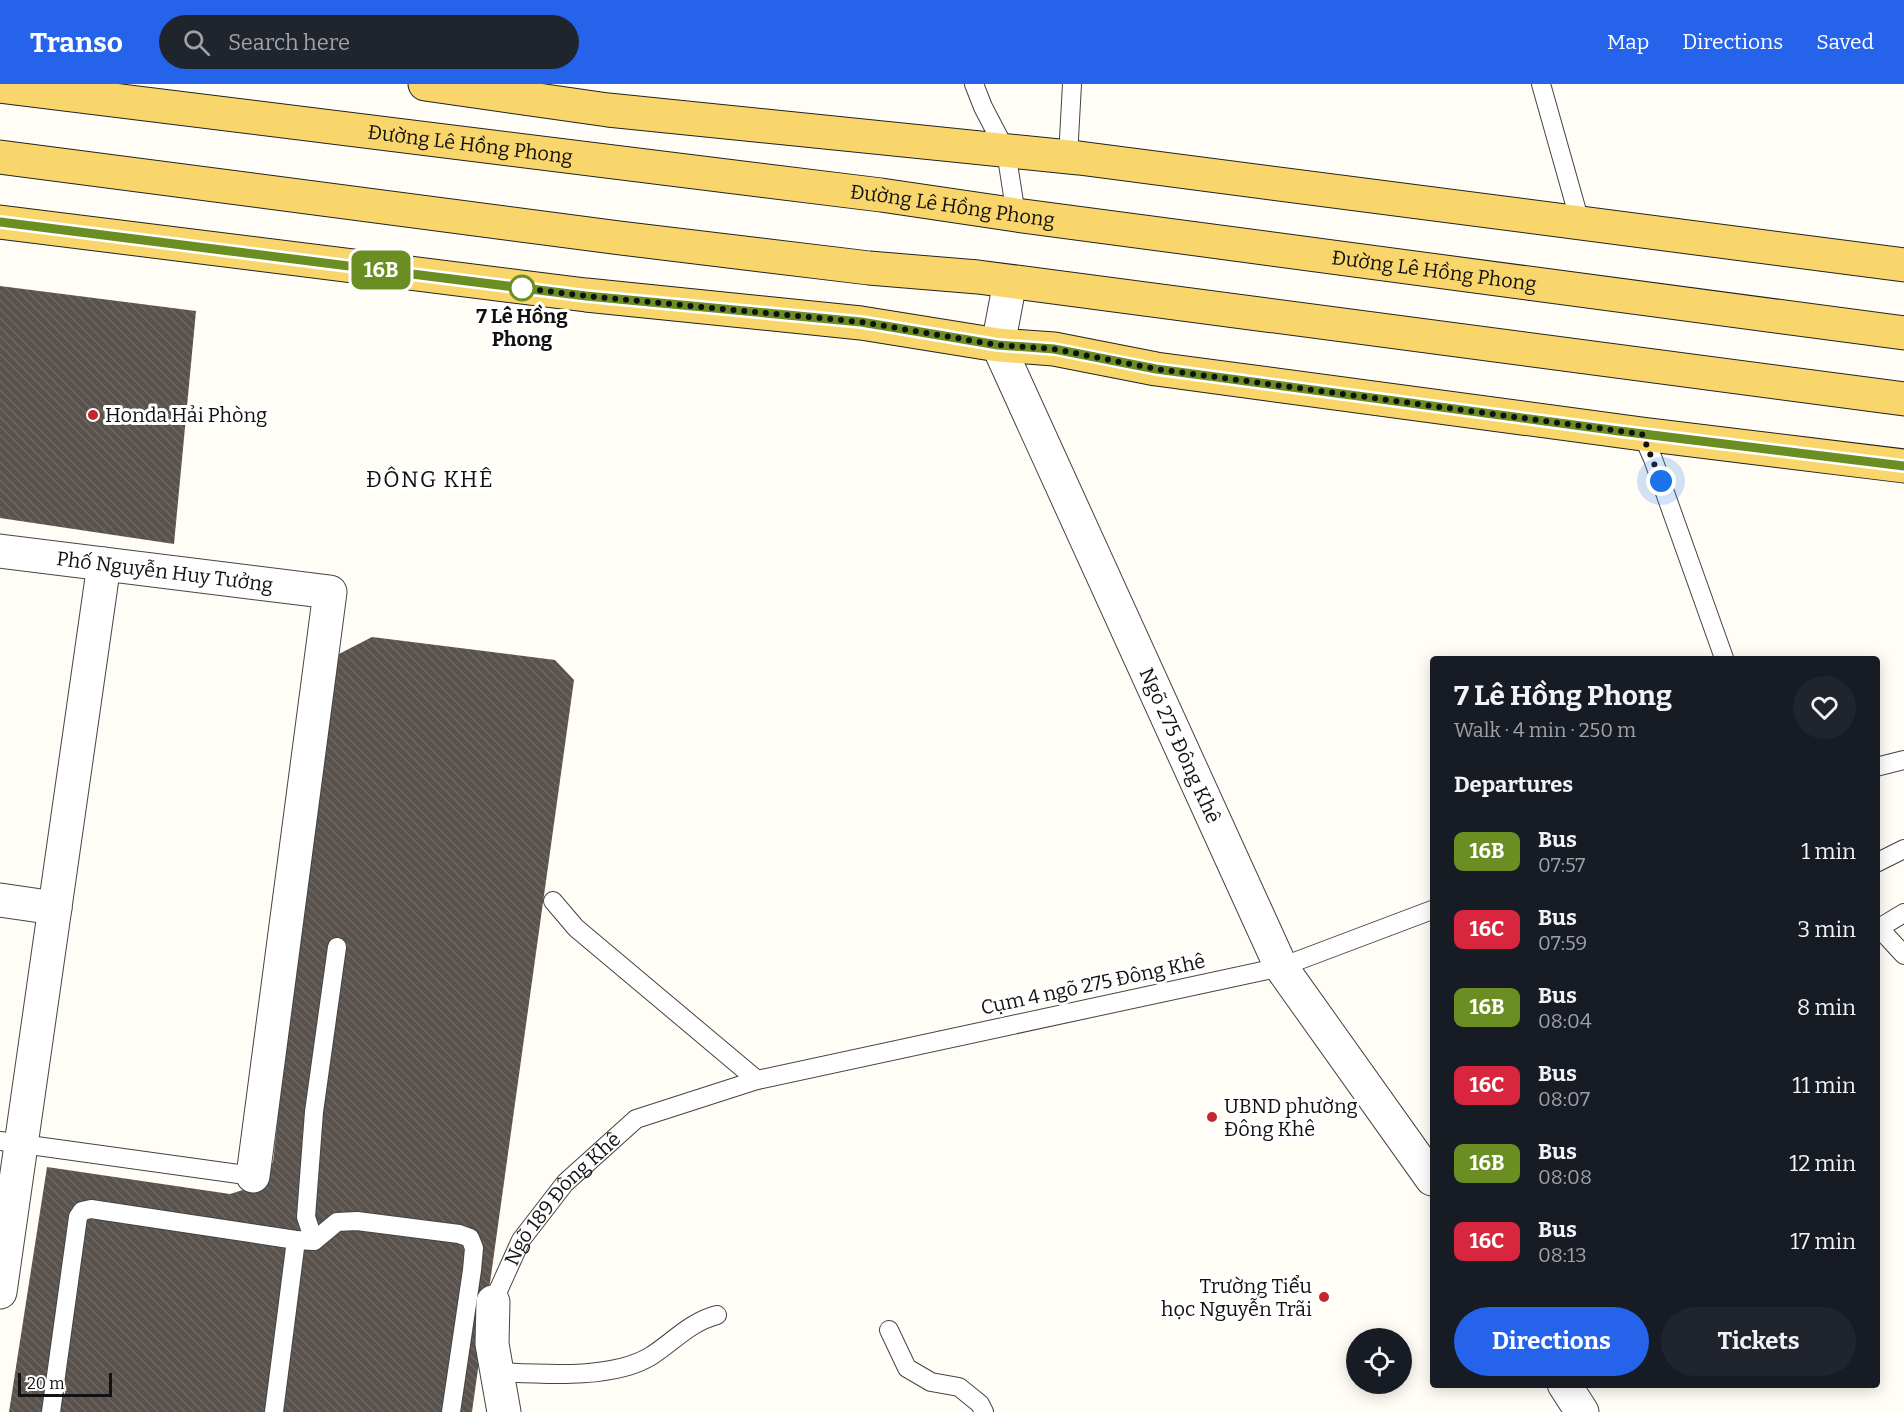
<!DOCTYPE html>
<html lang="en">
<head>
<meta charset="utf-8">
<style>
	body { margin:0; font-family:Bitter,serif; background:#20242c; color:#f1f3f6; height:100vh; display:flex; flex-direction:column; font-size:22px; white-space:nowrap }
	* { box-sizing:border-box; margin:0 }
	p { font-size:20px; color:#9ea1a6 }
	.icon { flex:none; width:33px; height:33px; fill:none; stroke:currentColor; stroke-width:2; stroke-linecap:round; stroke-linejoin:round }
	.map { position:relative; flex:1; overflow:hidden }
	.details { position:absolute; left:1430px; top:572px; width:450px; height:732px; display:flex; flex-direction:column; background:#171b24; border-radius:6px; box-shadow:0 3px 15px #0003 }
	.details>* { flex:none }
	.badge { padding:0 12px; border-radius:9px; font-size:21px; line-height:39px }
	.tools { position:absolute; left:1346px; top:1244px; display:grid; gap:12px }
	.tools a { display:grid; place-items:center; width:66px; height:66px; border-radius:50%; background:#171b24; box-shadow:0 3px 15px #0003; font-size:30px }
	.scale { position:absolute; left:18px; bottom:15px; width:94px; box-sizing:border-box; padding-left:6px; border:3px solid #111; border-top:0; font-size:16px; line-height:21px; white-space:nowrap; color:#111; -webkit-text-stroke:4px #fff; paint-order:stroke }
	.you { position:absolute; width:30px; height:30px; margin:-15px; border:4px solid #fff; border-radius:50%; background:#1a73e8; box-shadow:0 0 0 9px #1a73e833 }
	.map>.badge { position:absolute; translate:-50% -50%; box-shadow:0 0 0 3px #fff }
	h2 { padding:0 24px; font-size:22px; line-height:54px }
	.round { display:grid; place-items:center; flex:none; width:63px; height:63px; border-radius:32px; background:#20242c }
	.head { display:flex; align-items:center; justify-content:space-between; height:102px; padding:0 24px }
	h1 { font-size:28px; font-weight:700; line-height:45px }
	.button { display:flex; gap:12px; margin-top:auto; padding:12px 24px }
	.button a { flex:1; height:69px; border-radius:36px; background:#2563eb; color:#fff; font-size:24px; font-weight:700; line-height:69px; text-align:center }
	.button a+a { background:#20242c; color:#f1f3f6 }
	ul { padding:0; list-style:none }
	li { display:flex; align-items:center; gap:18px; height:78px; padding:0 24px }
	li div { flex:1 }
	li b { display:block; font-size:22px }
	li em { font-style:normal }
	li .badge { min-width:66px; font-weight:700; text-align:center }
	header { display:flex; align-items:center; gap:36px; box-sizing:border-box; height:84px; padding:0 30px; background:#2563eb; color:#fff }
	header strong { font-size:28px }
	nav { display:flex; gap:33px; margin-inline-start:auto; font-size:21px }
	.search { width:420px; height:54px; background:#20242c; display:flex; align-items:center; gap:15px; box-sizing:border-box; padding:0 21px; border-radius:33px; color:#9ea1a6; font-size:22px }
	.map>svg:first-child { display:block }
</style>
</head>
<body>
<header>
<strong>Transo</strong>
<div class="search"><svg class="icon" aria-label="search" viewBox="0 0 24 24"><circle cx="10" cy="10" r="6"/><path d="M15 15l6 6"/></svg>Search here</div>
<nav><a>Map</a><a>Directions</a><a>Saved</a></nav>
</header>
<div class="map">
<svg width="1904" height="1328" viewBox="0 0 1904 1328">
	<defs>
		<pattern id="building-back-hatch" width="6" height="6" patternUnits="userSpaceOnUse" patternTransform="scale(1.5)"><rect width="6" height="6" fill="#5a524d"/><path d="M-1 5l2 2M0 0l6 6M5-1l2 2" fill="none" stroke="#6d6662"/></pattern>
	</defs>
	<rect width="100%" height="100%" fill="#fffdf5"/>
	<path fill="url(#building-back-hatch)" d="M 0,202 L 196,227 L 174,460 L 0,434 Z
		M 372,553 L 555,576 L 574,596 L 472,1328 L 9,1328 L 47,1083 L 230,1110 L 246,1105 L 273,1078 L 299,842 L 337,571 Z"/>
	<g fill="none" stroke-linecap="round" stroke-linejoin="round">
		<g stroke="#444" stroke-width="20">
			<g id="lane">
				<path d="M 974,0 L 983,23 L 1006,67 L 1016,131"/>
				<path d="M 1541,0 L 1580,138"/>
				<path d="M 1068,73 L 1072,0"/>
				<path d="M 1642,350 L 1653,375 L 1724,574"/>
				<path d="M 1876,683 L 1904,676"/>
				<path d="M 1876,779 L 1904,765"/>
				<path d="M 553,817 L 576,844 L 757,996"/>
				<path d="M 1876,843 L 1879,844 L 1904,829"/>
				<path d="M 1879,844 L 1904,871"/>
				<path d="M 0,1057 L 253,1092"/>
				<path d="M 314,1157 L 306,1133 L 314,1028 L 337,863"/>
				<path id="s1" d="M 493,1218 L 521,1156 L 565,1099 L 636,1035 L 757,996 L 1281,883 L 1432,826"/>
				<path d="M 889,1246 L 907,1284 L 931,1298 L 959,1303 L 980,1320 L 984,1328"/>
				<path d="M 497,1288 C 541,1290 612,1296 651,1272 C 673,1258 690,1238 717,1231"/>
				<path d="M 51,1328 L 78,1133 L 82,1127 L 91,1125 L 296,1156 L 314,1157 L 337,1138 L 357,1137 L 459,1150 L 470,1154 L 474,1164 L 472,1186 L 451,1328"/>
				<path d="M 274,1328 L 296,1156"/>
			</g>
		</g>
		<g stroke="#444" stroke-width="35">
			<g id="street">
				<path id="s2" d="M 1010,198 L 998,261 L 1281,883 L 1432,1095"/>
				<path id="s3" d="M 0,467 L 330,508 L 253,1092"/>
				<path d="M 0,816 L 55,824"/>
				<path d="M 0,1208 L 104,480"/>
				<path d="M 493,1218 L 492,1260 L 504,1328"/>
				<path d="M 1564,1300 L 1582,1328"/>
			</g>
		</g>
		<g stroke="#222" stroke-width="35">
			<g id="primary">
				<path d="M 425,0 L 608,26 L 1079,74 L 1904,181"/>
				<path id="s4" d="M 0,2 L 881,111 L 1016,131 L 1904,249"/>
				<path d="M 0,73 L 620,154 L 869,184 L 978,193 L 1904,315"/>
				<path d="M 0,138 L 586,211 L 861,239 L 998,261 L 1054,265 L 1156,285 L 1642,350 L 1904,382"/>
			</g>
		</g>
		<use href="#lane" stroke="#fff" stroke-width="18"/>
		<use href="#street" stroke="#fff" stroke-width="33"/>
		<use href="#primary" stroke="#f9d66b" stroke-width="33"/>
	</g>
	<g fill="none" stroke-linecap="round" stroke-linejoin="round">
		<g stroke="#fff" stroke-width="14">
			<path id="line" d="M 0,138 L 586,212 L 861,238 L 998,261 L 1054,265 L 1156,285 L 1619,347 L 1904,382"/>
		</g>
		<use href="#line" stroke="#6b8e23" stroke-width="9"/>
		<path stroke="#111" stroke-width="6" stroke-dasharray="0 10.8" d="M 522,204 L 515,203 L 586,212 L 861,238 L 998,261 L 1054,265 L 1156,285 L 1642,350 L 1661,397"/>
	</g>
	<circle fill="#fff" stroke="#6b8e23" stroke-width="3" cx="522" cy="204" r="12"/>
	<g fill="#c4262e" stroke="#fff" stroke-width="2">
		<circle cx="93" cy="331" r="6"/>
		<circle cx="1212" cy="1033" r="6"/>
		<circle cx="1324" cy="1213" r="6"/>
	</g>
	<g text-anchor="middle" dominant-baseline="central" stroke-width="6" stroke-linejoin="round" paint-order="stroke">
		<g font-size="20" fill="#111" stroke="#fff">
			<text stroke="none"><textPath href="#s4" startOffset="474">Đường Lê Hồng Phong</textPath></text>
			<text stroke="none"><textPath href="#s4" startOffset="960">Đường Lê Hồng Phong</textPath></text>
			<text stroke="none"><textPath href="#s4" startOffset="1446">Đường Lê Hồng Phong</textPath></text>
			<text stroke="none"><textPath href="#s3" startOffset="166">Phố Nguyễn Huy Tưởng</textPath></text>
			<text stroke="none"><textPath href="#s2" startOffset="504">Ngõ 275 Đông Khê</textPath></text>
			<text transform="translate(1093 900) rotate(-12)">Cụm 4 ngõ 275 Đông Khê</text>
			<text stroke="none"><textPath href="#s1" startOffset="126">Ngõ 189 Đông Khê</textPath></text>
		</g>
		<g font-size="20" font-weight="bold" fill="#111" stroke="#fff">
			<text x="522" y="232">7 Lê Hồng<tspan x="522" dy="23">Phong</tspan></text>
		</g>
		<g font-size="20" fill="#111" stroke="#fff" text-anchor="start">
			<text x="105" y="331">Honda Hải Phòng</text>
			<text x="1224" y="1022">UBND phường<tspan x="1224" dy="23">Đông Khê</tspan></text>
			<text x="1312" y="1202" text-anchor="end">Trường Tiểu<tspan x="1312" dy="23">học Nguyễn Trãi</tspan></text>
		</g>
		<g font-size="22" letter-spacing="1.5" fill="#111" stroke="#fff">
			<text x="430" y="395">ĐÔNG KHÊ</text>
		</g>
	</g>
</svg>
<div class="tools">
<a><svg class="icon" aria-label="locate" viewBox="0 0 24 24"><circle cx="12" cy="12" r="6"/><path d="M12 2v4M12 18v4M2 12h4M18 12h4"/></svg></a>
</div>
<div class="scale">20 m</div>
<div class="you" style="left:1661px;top:397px"></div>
<b class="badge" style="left:381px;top:186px;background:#6b8e23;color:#fff">16B</b>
<section class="details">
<div class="head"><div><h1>7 Lê Hồng Phong</h1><p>Walk · 4 min · 250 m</p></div><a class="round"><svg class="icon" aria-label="heart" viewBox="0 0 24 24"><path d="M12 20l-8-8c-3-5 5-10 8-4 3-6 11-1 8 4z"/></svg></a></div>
<h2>Departures</h2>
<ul>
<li><span class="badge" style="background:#6b8e23;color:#fff">16B</span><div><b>Bus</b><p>07:57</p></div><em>1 min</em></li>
<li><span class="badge" style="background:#d7263d;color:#fff">16C</span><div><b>Bus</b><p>07:59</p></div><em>3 min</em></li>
<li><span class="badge" style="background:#6b8e23;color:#fff">16B</span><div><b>Bus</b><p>08:04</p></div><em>8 min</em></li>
<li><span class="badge" style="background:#d7263d;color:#fff">16C</span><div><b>Bus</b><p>08:07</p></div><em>11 min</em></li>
<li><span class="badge" style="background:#6b8e23;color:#fff">16B</span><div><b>Bus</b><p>08:08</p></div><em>12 min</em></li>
<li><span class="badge" style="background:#d7263d;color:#fff">16C</span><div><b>Bus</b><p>08:13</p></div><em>17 min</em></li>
</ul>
<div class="button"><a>Directions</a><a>Tickets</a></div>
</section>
</div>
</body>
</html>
